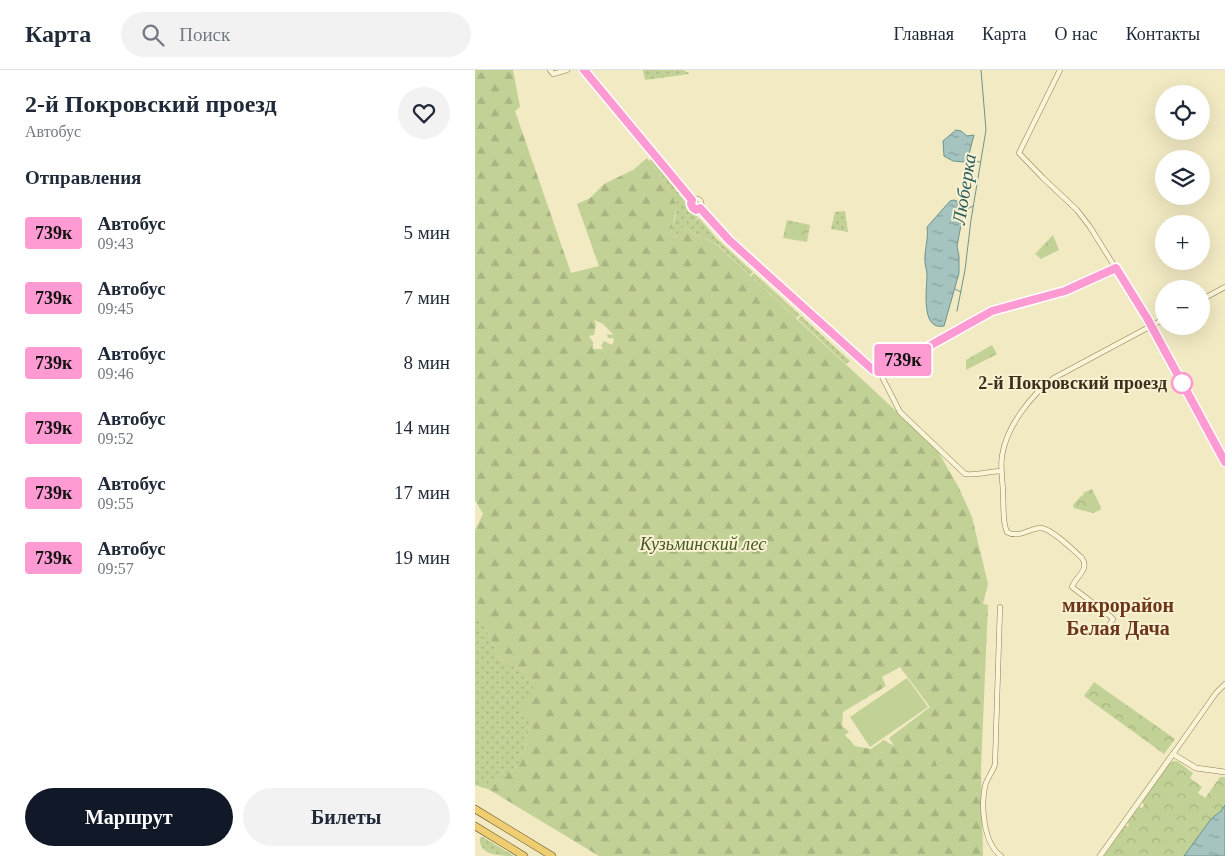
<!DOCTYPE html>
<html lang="ru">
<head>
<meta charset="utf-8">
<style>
	body { margin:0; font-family:Georgia,serif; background:#f2f2f3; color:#1f2937; height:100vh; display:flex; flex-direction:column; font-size:19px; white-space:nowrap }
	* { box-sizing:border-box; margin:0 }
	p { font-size:16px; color:#747a83 }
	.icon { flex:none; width:28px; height:28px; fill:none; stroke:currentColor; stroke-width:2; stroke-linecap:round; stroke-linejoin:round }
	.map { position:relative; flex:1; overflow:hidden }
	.details { display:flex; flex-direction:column; background:#fff; width:475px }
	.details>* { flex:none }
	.badge { padding:0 10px; border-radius:4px; font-size:18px; line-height:32px }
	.buttons { position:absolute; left:680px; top:15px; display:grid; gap:10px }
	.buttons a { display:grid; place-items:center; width:55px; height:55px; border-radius:50%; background:#fff; box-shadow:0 5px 20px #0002; font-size:25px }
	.map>.badge { position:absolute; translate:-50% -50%; box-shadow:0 0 0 2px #fff }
	h2 { padding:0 25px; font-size:19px; line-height:45px }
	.round { display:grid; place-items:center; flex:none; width:52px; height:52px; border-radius:26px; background:#f2f2f3 }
	.headline { display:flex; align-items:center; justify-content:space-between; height:85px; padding:0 25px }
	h1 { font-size:24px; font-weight:800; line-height:38px }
	.cta { display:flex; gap:10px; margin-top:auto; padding:10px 25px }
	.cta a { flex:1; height:58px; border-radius:30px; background:#111827; color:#fff; font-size:20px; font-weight:800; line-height:58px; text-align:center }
	.cta a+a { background:#f2f2f3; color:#1f2937 }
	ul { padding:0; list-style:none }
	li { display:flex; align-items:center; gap:15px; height:65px; padding:0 25px }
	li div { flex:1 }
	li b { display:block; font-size:19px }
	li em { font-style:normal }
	li .badge { min-width:55px; font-weight:700; text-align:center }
	header { display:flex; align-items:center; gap:30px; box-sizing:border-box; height:70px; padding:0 25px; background:#fff; border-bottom:1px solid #e0e1e3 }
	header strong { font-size:24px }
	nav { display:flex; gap:28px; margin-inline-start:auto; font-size:18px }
	.search { width:350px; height:45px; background:#f2f2f3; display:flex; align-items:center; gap:12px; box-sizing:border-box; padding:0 18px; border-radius:28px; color:#747a83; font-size:19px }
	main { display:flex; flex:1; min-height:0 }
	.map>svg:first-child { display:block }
</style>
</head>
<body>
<header>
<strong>Карта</strong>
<div class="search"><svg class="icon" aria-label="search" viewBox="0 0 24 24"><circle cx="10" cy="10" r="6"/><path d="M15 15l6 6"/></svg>Поиск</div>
<nav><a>Главная</a><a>Карта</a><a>О нас</a><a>Контакты</a></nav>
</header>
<main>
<section class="details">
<div class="headline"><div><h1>2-й Покровский проезд</h1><p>Автобус</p></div><a class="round"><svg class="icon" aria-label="heart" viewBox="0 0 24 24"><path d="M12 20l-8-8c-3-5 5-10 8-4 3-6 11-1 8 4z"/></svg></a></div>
<h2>Отправления</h2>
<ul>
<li><span class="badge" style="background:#ff9ad2;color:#111">739к</span><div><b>Автобус</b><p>09:43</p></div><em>5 мин</em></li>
<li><span class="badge" style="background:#ff9ad2;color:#111">739к</span><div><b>Автобус</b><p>09:45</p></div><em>7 мин</em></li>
<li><span class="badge" style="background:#ff9ad2;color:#111">739к</span><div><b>Автобус</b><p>09:46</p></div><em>8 мин</em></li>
<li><span class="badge" style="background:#ff9ad2;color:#111">739к</span><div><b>Автобус</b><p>09:52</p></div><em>14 мин</em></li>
<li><span class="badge" style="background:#ff9ad2;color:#111">739к</span><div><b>Автобус</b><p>09:55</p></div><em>17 мин</em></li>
<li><span class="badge" style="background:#ff9ad2;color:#111">739к</span><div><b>Автобус</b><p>09:57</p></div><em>19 мин</em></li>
</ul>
<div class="cta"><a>Маршрут</a><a>Билеты</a></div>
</section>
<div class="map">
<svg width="750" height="786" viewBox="0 0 750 786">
	<defs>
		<pattern id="grass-dots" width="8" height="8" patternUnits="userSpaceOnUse" patternTransform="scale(1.25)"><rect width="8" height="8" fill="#c2d196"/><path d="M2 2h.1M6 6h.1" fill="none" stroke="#a8b481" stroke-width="1.8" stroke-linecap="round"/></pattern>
		<pattern id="forest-firs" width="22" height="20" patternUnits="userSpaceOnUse" patternTransform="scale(1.25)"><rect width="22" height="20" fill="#c2d196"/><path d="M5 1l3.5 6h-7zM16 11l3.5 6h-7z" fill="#a8b481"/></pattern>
		<pattern id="park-crowns" width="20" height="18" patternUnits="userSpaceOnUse" patternTransform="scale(1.25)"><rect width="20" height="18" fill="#c2d196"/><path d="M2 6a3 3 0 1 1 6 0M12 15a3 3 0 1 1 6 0" fill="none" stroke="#a8b481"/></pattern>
		<pattern id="water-ripples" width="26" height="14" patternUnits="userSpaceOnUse" patternTransform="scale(1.25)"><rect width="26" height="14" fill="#a5c4bf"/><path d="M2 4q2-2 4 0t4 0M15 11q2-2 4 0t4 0" fill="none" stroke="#88a09b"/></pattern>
	</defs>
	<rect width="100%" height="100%" fill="#f2eac3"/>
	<path fill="url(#grass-dots)" d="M 168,0 L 208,0 L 214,3 L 214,4 L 170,10 Z
		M 177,88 L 210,132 L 212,140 L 223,147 L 220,150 L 224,148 L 242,169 L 278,202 L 275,205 L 242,174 L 216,162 L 211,157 L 207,158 L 201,167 L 197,166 C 195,158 200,152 201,143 C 201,124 185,105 174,91 Z
		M 370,141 L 373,162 L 356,159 L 360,142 Z
		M 279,203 L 325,245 L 321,248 L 276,206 Z
		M 326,246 L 375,291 L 371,294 L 323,249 Z
		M 0,544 L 7,550 L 24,588 L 50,603 L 57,611 L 60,624 L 56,652 L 46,693 L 13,719 L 0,715 Z
		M 8,767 L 39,786 C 27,786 3,786 5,768 Z"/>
	<path fill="url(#forest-firs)" fill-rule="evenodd" d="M 0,0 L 38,0 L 45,37 L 40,41 L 96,203 L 124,196 L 102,134 L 115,128 L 129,114 L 158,100 L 172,88 C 181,100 201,125 201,139 C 200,149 195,158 197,166 L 201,167 L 207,158 L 211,157 L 216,162 L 241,174 L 461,378 L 484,418 L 497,447 L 513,514 L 508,534 L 513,535 L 506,698 L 508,786 L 124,786 L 13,719 L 46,693 L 56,652 L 46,636 L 60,624 L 56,611 L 50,603 L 24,588 L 7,550 L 0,544 L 0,460 L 8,444 L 0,430 ZM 119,250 L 128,254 L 138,264 L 137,265 L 132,264 L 133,268 L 138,268 L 139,270 L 137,275 L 129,271 L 126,276 L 128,279 L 118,279 L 118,272 L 114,266 L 119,265 L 121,254 ZM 425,597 L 455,637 L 414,668 L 419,676 L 409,670 L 396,679 L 380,676 L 370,665 L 374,662 L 367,656 L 368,642 L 411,616 L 407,607 Z"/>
	<path fill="url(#park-crowns)" d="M 312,150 L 335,155 L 332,172 L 308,168 Z
		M 578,165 L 584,180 L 566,189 L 560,184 Z
		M 517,275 L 522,284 L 491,300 L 491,290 Z
		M 617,419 L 626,437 L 625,440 L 618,443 L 599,438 L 598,435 L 606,426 L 609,425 L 608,423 Z
		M 619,612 L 700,669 L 689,684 L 609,626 Z
		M 699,691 L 702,691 L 718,703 L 715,708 L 727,717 L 723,723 L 730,728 L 745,707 L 750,707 L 750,786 L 629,786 L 650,756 L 654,756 L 653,752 L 664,737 L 667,738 L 669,735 L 667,732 L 694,694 Z"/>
	<path fill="#c2d196" d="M 432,608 L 453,637 L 395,677 L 375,647 Z
		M 470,677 L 479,702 L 466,707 L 457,682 Z"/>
	<path fill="url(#water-ripples)" stroke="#6b948f" d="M 481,60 L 486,61 L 492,66 L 499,65 L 493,88 L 489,92 L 478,91 L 469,86 L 468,71 Z
		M 479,130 L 482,131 L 486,155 L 482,176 L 484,186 L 484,203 L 469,256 C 445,261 452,218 452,204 C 452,200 450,196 450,192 C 449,180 454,168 452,157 L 475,131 Z
		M 750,735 L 750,786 L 709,786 L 736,749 L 746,741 Z"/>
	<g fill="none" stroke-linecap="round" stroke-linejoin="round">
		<path stroke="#6b948f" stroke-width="1" d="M 492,90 L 505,92
			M 484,143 L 498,136
			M 480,219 L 486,222
			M 482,241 L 490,200 L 496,150 L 511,60 L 506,0"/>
		<g stroke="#8e7b58" stroke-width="5.5">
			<path id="minor" d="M 75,0 L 78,4 L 92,0
				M 109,0 L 217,130
				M 585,0 L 544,83 L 568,108 L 602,140 L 615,157 L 672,248 L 750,392
				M215.5 134a5.5 5.5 0 1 1 11 0a5.5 5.5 0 1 1-11 0Z
				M 225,138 L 254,170 L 393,297 L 404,301 L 415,298 L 517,241 L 590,221 L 641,198
				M 726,230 L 750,217
				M 404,301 L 425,342 L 490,404 C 498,406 516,401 526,401
				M 525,537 L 520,694 C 518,702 512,708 510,716 C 506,736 508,773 526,786
				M 640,560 L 635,554 L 638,549 L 635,546 L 597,517 C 601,506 615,500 607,488 C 598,480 577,459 566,458 C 554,458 544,469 532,462 C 527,451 529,437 528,424 C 528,411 525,399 527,386 C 531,357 556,325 579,308 L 689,249
				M 698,684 L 741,623 L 750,614"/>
		</g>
		<g stroke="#8e7b58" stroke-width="6">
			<path id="tertiary" d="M 625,786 L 698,684 L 721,698 L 750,702"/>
		</g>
		<g stroke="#5b482c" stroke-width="8">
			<path id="trunk" d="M 0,739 L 77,786
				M 0,756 L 49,786"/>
		</g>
		<use href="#minor" stroke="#fbf5d7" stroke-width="4.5"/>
		<use href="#tertiary" stroke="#fbf5d7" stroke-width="5"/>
		<use href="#trunk" stroke="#efce72" stroke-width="7"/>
	</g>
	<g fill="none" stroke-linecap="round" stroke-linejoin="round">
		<g stroke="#fff" stroke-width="11">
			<path id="line" d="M 109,0 L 217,130 L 216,134 L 218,138 L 221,140 L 225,138 L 254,170 L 398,300 L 404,301 L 415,298 L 517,241 L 590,221 L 641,198 L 672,248 L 750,392"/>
		</g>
		<use href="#line" stroke="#ff9ad2" stroke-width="8"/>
	</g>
	<circle fill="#fff" stroke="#ff9ad2" stroke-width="2.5" cx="707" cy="313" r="10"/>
	<g text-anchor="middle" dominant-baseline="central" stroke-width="4" stroke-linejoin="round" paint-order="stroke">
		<g font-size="18" font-weight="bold" fill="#3c301d" stroke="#f8f2d3" text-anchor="end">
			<text x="692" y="313">2-й Покровский проезд</text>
		</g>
		<g font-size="18" font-style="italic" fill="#455a22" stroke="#f8f2d3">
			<text x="228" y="474">Кузьминский лес</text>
		</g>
		<g font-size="19" font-style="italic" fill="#2b5a5d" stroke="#f8f2d3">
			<text transform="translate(489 119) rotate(-81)">Люберка</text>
		</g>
		<g font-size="20" font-weight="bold" fill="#6d3519" stroke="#f8f2d3">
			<text x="643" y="535">микрорайон<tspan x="643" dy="23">Белая Дача</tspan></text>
		</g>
	</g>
</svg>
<div class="buttons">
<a><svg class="icon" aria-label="locate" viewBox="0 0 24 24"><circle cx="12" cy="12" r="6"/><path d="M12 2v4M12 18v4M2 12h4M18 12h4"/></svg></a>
<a><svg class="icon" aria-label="layers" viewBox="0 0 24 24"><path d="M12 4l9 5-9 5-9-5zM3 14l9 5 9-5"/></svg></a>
<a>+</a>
<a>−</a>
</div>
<b class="badge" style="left:428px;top:290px;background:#ff9ad2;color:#111">739к</b>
</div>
</main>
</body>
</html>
